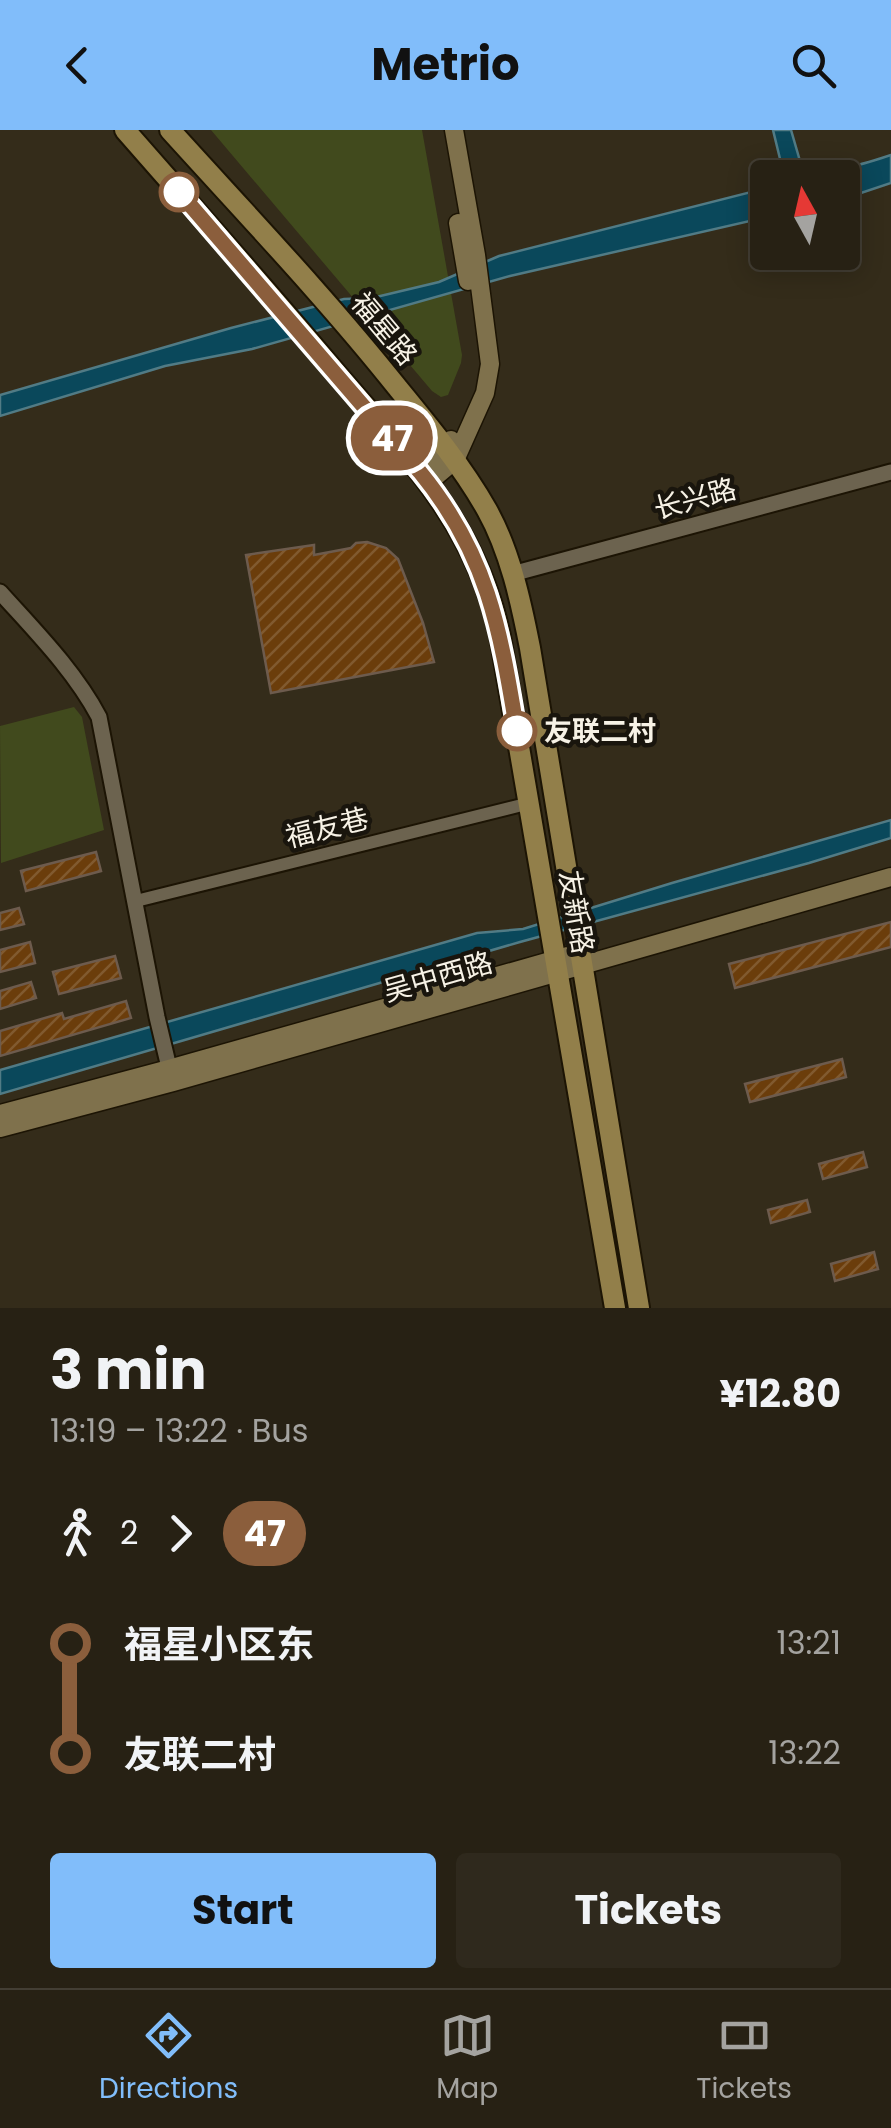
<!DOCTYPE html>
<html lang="en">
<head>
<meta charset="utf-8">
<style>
	body { margin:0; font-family:Poppins,"Noto Sans SC",sans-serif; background:#2f291d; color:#f1f3f6; height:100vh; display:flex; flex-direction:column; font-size:38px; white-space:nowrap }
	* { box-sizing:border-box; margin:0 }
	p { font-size:32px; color:#a4a3a0 }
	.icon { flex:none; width:55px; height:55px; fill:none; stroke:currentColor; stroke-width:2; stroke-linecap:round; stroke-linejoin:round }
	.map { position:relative; height:1178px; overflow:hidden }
	.sheet { display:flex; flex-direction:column; background:#272114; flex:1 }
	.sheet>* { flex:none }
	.badge { padding:0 20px; border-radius:32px; font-size:35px; line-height:65px }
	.needle { width:65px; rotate:352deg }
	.controls { position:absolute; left:750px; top:30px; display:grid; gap:20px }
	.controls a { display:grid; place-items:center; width:110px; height:110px; border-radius:10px; background:#272114; box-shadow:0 5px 25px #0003,0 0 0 2px #433e34; font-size:50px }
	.map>.badge { position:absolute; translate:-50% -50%; box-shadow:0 0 0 5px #fff }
	.legs { display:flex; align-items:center; gap:15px; height:110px; padding:0 50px; font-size:32px }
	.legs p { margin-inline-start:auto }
	.headline { display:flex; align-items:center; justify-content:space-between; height:170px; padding:0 50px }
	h1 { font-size:55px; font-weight:700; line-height:75px }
	.primary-button { display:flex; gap:20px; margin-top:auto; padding:20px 50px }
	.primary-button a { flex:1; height:115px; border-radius:10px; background:#81bdfa; color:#111; font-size:40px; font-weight:700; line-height:115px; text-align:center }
	.primary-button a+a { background:#2f291d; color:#f1f3f6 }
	ul { padding:0 50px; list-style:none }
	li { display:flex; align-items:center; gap:35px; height:110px; font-size:38px }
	li i { display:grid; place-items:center; width:15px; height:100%; margin:0 12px; background:currentColor }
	li i::after { content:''; width:25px; height:25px; margin:-12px; border:8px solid; border-radius:50%; background:#272114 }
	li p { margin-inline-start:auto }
	li:first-child i { background:linear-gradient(#0000 50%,currentColor 0) }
	li:last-child i { background:linear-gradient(currentColor 50%,#0000 0) }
	header { display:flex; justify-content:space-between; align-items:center; height:130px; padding:0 50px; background:#81bdfa; color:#111; font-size:45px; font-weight:700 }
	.dock { display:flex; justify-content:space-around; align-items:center; height:140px; border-top:2px solid #433e34; background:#272114; font-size:28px; color:#a4a3a0 }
	.dock a { display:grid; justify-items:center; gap:5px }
	.dock .current { color:#81bdfa }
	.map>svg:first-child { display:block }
</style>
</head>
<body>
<header><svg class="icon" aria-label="back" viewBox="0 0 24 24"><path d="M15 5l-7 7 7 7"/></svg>Metrio<svg class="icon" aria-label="search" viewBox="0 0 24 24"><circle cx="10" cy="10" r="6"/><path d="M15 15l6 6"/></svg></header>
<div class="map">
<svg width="891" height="1178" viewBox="0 0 891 1178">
	<defs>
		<pattern id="building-hatch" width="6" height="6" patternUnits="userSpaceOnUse" patternTransform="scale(2.5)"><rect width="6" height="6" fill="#6b3d0b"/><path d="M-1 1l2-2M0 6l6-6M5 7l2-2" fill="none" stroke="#815a2f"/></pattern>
	</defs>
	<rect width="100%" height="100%" fill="#342c1a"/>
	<path fill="#414a1d" d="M 211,0 L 422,0 L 462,225 L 461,233 L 448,265 L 441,267 L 432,261 Z
		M 74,577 L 82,587 L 104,700 L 1,733 L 0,596 Z"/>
	<path fill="#0a485b" stroke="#517b85" stroke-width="2.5" d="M 773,0 L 791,0 L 800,31 C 828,48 862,34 891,25 L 891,53 L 843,69 L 842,48 L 780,47 L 782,37 Z
		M 767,58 L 767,87 L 510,146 L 252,219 L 165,236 L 0,286 L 0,265 L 231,198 L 344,169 L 372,168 L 439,152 L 499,126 Z
		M 891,690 L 891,708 L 809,733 L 520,812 L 0,964 L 0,940 L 477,803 L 523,799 L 672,753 Z"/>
	<path fill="url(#building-hatch)" stroke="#6d5b4d" stroke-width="2.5" d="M 367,412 L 386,418 L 398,429 L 423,493 L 434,532 L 271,563 L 246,425 L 314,415 L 314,425 L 351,418 L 356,413 Z
		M 96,722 L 101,741 L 26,761 L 21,741 Z
		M 19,778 L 24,794 L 0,800 L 0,783 Z
		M 891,792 L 891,817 L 735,858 L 729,834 Z
		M 30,812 L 35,833 L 0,842 L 0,820 Z
		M 115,826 L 121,848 L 59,864 L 53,842 Z
		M 31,852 L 36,868 L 0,879 L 0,861 Z
		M 126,871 L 131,888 L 0,926 L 0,901 L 62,883 L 64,889 Z
		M 842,929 L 846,947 L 750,972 L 745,954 Z
		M 863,1022 L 867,1037 L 823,1049 L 819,1034 Z
		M 807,1070 L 810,1082 L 771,1093 L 768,1080 Z
		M 874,1122 L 878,1139 L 835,1151 L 831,1134 Z"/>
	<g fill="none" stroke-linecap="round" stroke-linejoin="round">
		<g stroke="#1c1404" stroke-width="16">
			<path id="minor" d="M 136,771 L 530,673"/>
		</g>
		<g stroke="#1c1404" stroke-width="19">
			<path id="tertiary" d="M 512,444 L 891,342
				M 0,462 C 35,501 74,540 99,587 L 157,887 L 172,950"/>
		</g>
		<g stroke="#1c1404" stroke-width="21">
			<path id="secondary" d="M 458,93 L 468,151
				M 421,342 L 447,319 L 451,310
				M 429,352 L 455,330 L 485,263 L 490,234 L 476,125 L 454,0
				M 0,984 L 169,939 L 568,826
				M 0,998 L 173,952 L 891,747"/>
		</g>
		<g stroke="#1c1404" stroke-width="24">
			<path id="primary" d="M 125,0 C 194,79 264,157 331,237 C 403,322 476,392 500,506 L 615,1178
				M 170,0 C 247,85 326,168 397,257 C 429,296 462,336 487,380 C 510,421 521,472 530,518 L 639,1178"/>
		</g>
		<use href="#minor" stroke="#6c634f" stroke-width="12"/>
		<use href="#tertiary" stroke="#6c634f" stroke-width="15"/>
		<use href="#secondary" stroke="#7f714c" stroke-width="18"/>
		<use href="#primary" stroke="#927f4a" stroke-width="20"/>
	</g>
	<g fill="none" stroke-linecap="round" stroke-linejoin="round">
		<g stroke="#fff" stroke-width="22">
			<path id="line-1" d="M 179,62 L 420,342 C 488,425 500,499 517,601"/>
		</g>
		<use href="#line-1" stroke="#8b5e3c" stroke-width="15"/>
	</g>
	<g fill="#fff" stroke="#8b5e3c" stroke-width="5">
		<circle cx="179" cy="62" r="18"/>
		<circle cx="517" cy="601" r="18"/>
	</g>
	<g text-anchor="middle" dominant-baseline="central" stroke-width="9" stroke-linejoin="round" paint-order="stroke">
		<g font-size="28" fill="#f7f2e6" stroke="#19150d">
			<text transform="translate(384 199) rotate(50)">福星路</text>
			<text transform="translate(695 369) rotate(-15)">长兴路</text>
			<text transform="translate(327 698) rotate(-14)">福友巷</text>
			<text transform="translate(576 782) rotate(80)">友新路</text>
			<text transform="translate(438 847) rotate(-16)">吴中西路</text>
		</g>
		<g font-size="28" font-weight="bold" fill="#f7f2e6" stroke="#19150d" text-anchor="start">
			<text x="544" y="601">友联二村</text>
		</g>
	</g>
</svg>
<div class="controls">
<a><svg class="needle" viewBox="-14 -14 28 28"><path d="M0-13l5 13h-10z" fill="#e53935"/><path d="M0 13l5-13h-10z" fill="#a4a3a0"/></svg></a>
</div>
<b class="badge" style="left:392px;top:308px;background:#8b5e3c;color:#fff">47</b>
</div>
<section class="sheet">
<div class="headline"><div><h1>3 min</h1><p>13:19 – 13:22 · Bus</p></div><b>¥12.80</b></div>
<div class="legs"><svg class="icon" aria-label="walk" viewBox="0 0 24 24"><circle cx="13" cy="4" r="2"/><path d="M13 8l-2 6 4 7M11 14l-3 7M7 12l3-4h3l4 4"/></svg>2<svg class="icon" aria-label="forward" viewBox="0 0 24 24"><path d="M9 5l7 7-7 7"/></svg><b class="badge" style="background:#8b5e3c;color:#fff">47</b></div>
<ul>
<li><i style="color:#8b5e3c"></i><b>福星小区东</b><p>13:21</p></li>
<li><i style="color:#8b5e3c"></i><b>友联二村</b><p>13:22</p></li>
</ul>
<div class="primary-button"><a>Start</a><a>Tickets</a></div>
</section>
<nav class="dock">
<a class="current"><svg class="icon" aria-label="directions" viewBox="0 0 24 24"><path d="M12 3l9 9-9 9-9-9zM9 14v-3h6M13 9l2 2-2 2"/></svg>Directions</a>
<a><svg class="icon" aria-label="map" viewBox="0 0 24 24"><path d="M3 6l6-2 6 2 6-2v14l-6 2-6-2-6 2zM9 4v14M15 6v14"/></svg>Map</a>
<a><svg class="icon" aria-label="tickets" viewBox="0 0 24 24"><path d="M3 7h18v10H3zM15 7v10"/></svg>Tickets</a>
</nav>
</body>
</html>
